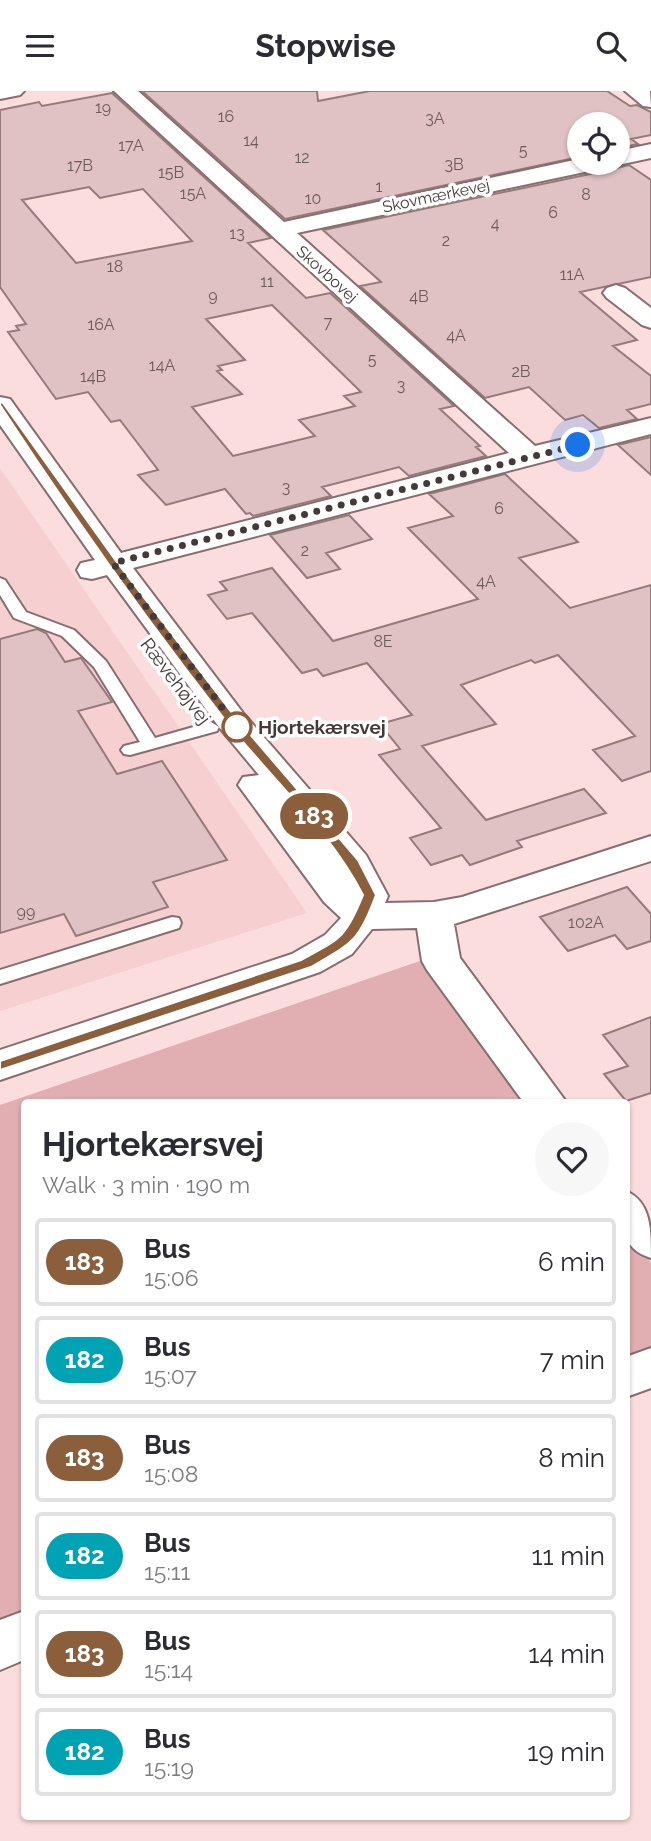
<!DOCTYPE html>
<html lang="en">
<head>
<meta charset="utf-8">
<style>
	body { margin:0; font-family:Raleway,sans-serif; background:#f7f7f7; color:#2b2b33; height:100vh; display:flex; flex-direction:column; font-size:26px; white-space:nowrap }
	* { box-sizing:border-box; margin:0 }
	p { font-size:23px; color:#7c7c81 }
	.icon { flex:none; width:38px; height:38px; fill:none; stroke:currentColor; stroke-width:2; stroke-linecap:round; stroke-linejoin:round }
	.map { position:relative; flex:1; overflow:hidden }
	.side { position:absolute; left:21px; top:1008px; width:609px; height:721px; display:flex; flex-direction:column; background:#fff; border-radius:7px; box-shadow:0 2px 5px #0004 }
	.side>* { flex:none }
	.badge { padding:0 14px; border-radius:23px; font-size:24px; line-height:46px }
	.controls { position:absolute; left:567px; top:21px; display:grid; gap:14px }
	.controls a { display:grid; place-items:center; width:63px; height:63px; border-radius:50%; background:#fff; box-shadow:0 2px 5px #0004; font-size:35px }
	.you { position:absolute; width:35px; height:35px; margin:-18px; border:5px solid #fff; border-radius:50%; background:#1a73e8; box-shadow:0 0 0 10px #1a73e833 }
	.map>.badge { position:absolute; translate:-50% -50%; box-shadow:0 0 0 4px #fff }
	.round { display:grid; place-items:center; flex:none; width:74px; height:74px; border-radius:37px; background:#f7f7f7 }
	.head { display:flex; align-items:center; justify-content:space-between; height:119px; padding:0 21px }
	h1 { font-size:33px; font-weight:700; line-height:52px }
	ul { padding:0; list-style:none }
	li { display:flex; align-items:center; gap:21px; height:88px; margin:0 14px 10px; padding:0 7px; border:4px solid #e1e1e2; border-radius:7px }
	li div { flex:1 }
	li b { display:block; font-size:26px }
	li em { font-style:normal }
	li .badge { min-width:77px; font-weight:700; text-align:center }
	header { display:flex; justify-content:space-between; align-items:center; height:91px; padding:0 21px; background:#fff; font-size:32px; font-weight:700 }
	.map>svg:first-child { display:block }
</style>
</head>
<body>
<header><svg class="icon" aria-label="menu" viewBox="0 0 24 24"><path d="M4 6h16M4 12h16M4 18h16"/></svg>Stopwise<svg class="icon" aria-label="search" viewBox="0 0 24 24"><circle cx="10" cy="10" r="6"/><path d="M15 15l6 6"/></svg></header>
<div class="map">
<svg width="651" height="1750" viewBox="0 0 651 1750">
	<rect width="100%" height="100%" fill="#fcddde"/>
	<path fill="#f6cfd1" d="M 0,377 L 307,822 L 0,920 Z"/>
	<path fill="#e1aeb1" d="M 449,860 L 547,1011 L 24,1012 L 24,1523 L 0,1534 L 0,1014 Z
		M 626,1134 L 651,1172 L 651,1258 L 626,1268 Z"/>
	<path fill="#e0c2c4" stroke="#957a7b" stroke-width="2" fill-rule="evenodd" d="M 142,0 L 317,0 L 318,10 L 370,0 L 607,0 L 630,15 L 637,14 L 651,21 L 651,44 L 631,48 L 638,53 L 618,57 L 618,33 L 579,33 L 579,66 L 285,128 Z
		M 112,2 L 271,147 L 248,152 L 306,207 L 330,202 L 454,315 L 440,318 L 480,355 L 476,356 L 486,365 L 409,385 L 399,376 L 322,396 L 331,405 L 253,425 L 250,422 L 246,423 L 225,398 L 166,414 L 138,384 L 158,379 L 120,329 L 111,331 L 88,301 L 56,308 L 8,241 L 19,239 L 16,235 L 26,233 L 0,196 L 0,19 L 39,11 L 42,15 ZM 89,96 L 100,107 L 143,98 L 192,150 L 76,172 L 22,109 ZM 272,214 L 361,301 L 344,305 L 355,315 L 299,329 L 315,345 L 233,365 L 192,316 L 242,303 L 217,280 L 222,279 L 218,275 L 245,269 L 206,228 Z
		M 607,72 L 617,77 L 629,74 L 651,89 L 651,186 L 580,201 L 637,249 L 613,255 L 651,285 L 651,313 L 627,319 L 637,328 L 599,337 L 583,324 L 565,329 L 529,296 L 485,307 L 360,195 L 381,191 L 323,139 L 595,82 L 603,80 Z
		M 651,346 L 651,384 L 618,354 Z
		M 505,383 L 578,451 L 519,467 L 570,517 L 651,494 L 651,680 L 622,690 L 593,659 L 635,645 L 558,564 L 535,572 L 531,569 L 461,594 L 496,633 L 422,655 L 486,729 L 584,698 L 606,722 L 517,750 L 522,756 L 470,774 L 462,764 L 431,774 L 410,747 L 441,737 L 379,664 L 400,658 L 380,633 L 412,624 L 367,572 L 323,585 L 317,578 L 302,582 L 252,522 L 227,528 L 208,504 L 227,499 L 220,491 L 272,477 L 333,550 L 478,508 L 408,437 L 453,425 L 429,403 Z
		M 349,424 L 372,448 L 326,462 L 340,478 L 307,487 L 270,444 Z
		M 37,538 L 46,542 L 65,571 L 81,567 L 112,611 L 78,620 L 117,683 L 162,670 L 227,769 L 153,791 L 168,816 L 76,845 L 64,823 L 0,842 L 0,548 Z
		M 627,796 L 651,823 L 651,850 L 627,858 L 615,844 L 568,860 L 540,826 Z
		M 651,926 L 651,1002 L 626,1010 L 604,983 L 628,975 L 603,944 Z"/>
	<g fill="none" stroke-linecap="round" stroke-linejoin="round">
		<g stroke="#886d6f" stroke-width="4">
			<path id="lane" d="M 0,487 L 5,489 L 26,521 L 74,539 L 106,570 L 155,647 L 211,631 L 219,636 L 217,640 L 130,664 L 124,663 L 121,659 L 124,655 L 140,651 L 94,576 L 62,545 L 14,527 L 0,504 Z
				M 172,826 L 179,827 L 181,832 L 179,837 L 0,893 L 0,879 Z"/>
		</g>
		<g stroke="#886d6f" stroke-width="4">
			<path id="street" d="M 0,0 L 24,0 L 20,4 L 0,8 Z
				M 114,0 L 138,0 L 284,131 L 579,68 L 579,72 L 605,72 L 602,77 L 594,79 L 297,142 L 535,355 L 651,327 L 651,343 L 133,477 L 243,622 L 366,764 L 388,805 L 385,812 L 434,811 L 462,806 L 651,745 L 651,770 L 454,833 L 460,867 L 567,1012 L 524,1012 L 427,879 L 422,870 L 417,837 L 372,838 L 352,863 L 320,881 L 0,989 L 0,959 L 292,863 L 325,844 L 341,827 L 324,811 L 238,694 L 243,686 L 259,684 L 219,636 L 107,484 L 92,488 L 81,486 L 77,479 L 81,472 L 95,469 L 0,334 L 0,306 L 10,308 L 121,462 L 509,362 Z
				M 625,0 L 650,0 L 651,16 L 643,15 Z
				M 651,53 L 651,67 L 618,74 L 610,72 L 618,72 L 618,60 Z
				M 616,194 L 625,197 L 651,217 L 651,237 L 642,234 L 607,207 L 603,202 L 607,197 Z
				M 626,1100 C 651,1111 651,1138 651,1167 C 616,1156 626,1131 626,1100 Z
				M 651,1257 L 651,1297 L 626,1306 L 626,1266 Z
				M 24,1520 L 24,1569 L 0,1579 L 0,1529 Z"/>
		</g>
		<use href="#lane" fill="#fff" fill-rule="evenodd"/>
		<use href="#street" fill="#fff" fill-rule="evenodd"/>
	</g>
	<path fill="#8b5e3c" stroke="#fff" stroke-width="2" d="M 0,311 L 3,312 L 116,470 L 236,627 L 358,769 L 376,804 C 358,851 354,851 311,876 L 0,979 L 0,970 L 301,869 C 340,848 346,847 363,804 C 330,739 271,688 226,630 C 145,527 70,421 0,314 Z"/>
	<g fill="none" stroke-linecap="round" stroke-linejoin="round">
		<path stroke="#45393a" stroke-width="7" stroke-dasharray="0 12.6" d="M 237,636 L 113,472 L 578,354"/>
	</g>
	<circle fill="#fff" stroke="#8b5e3c" stroke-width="3.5" cx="237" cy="636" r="14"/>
	<g text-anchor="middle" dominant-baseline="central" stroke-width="7" stroke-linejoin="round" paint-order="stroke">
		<g font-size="16" fill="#6c5b5c">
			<text x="103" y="16">19</text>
			<text x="226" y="25">16</text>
			<text x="435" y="27">3A</text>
			<text x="251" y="49">14</text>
			<text x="131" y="54">17A</text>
			<text x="523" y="59">5</text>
			<text x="302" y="66">12</text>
			<text x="454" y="73">3B</text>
			<text x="80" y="74">17B</text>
			<text x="171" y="81">15B</text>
			<text x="379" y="95">1</text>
			<text x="193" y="102">15A</text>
			<text x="586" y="103">8</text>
			<text x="313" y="107">10</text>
			<text x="553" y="121">6</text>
			<text x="495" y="132">4</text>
			<text x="237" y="142">13</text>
			<text x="446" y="149">2</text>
			<text x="115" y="175">18</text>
			<text x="572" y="183">11A</text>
			<text x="267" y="190">11</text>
			<text x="213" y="204">9</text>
			<text x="419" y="205">4B</text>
			<text x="328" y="231">7</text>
			<text x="101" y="233">16A</text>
			<text x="456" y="244">4A</text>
			<text x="372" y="268">5</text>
			<text x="162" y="274">14A</text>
			<text x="521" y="280">2B</text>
			<text x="93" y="285">14B</text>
			<text x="401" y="294">3</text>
			<text x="286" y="396">3</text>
			<text x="499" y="417">6</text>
			<text x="305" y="459">2</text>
			<text x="486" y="490">4A</text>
			<text x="383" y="550">8E</text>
			<text x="26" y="820">99</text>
			<text x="586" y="831">102A</text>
		</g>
		<g font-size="16" fill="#45393a" stroke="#fff">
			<text transform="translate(436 105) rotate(-12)">Skovmærkevej</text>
			<text transform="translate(327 183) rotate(42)">Skovbovej</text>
		</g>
		<g font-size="19" fill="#45393a" stroke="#fff">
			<text transform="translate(176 590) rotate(53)">Rævehøjvej</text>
		</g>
		<g font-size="19" font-weight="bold" fill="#45393a" stroke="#fff" text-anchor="start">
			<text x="258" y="636">Hjortekærsvej</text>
		</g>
	</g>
</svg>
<div class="controls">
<a><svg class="icon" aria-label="locate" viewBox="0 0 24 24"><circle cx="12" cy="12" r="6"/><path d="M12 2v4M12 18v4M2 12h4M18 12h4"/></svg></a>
</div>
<div class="you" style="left:578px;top:354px"></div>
<b class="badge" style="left:314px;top:725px;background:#8b5e3c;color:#fff">183</b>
<section class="side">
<div class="head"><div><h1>Hjortekærsvej</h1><p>Walk · 3 min · 190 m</p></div><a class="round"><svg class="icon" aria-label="heart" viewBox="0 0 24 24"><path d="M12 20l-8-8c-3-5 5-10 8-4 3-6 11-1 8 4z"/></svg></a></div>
<ul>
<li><span class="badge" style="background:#8b5e3c;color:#fff">183</span><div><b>Bus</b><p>15:06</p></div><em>6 min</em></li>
<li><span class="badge" style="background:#00a3b4;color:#fff">182</span><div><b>Bus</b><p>15:07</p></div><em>7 min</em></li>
<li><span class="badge" style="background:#8b5e3c;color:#fff">183</span><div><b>Bus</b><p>15:08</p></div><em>8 min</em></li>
<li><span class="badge" style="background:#00a3b4;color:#fff">182</span><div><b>Bus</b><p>15:11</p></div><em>11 min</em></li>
<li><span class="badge" style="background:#8b5e3c;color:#fff">183</span><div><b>Bus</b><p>15:14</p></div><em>14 min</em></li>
<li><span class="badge" style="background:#00a3b4;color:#fff">182</span><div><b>Bus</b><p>15:19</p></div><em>19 min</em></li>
</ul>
</section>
</div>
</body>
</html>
